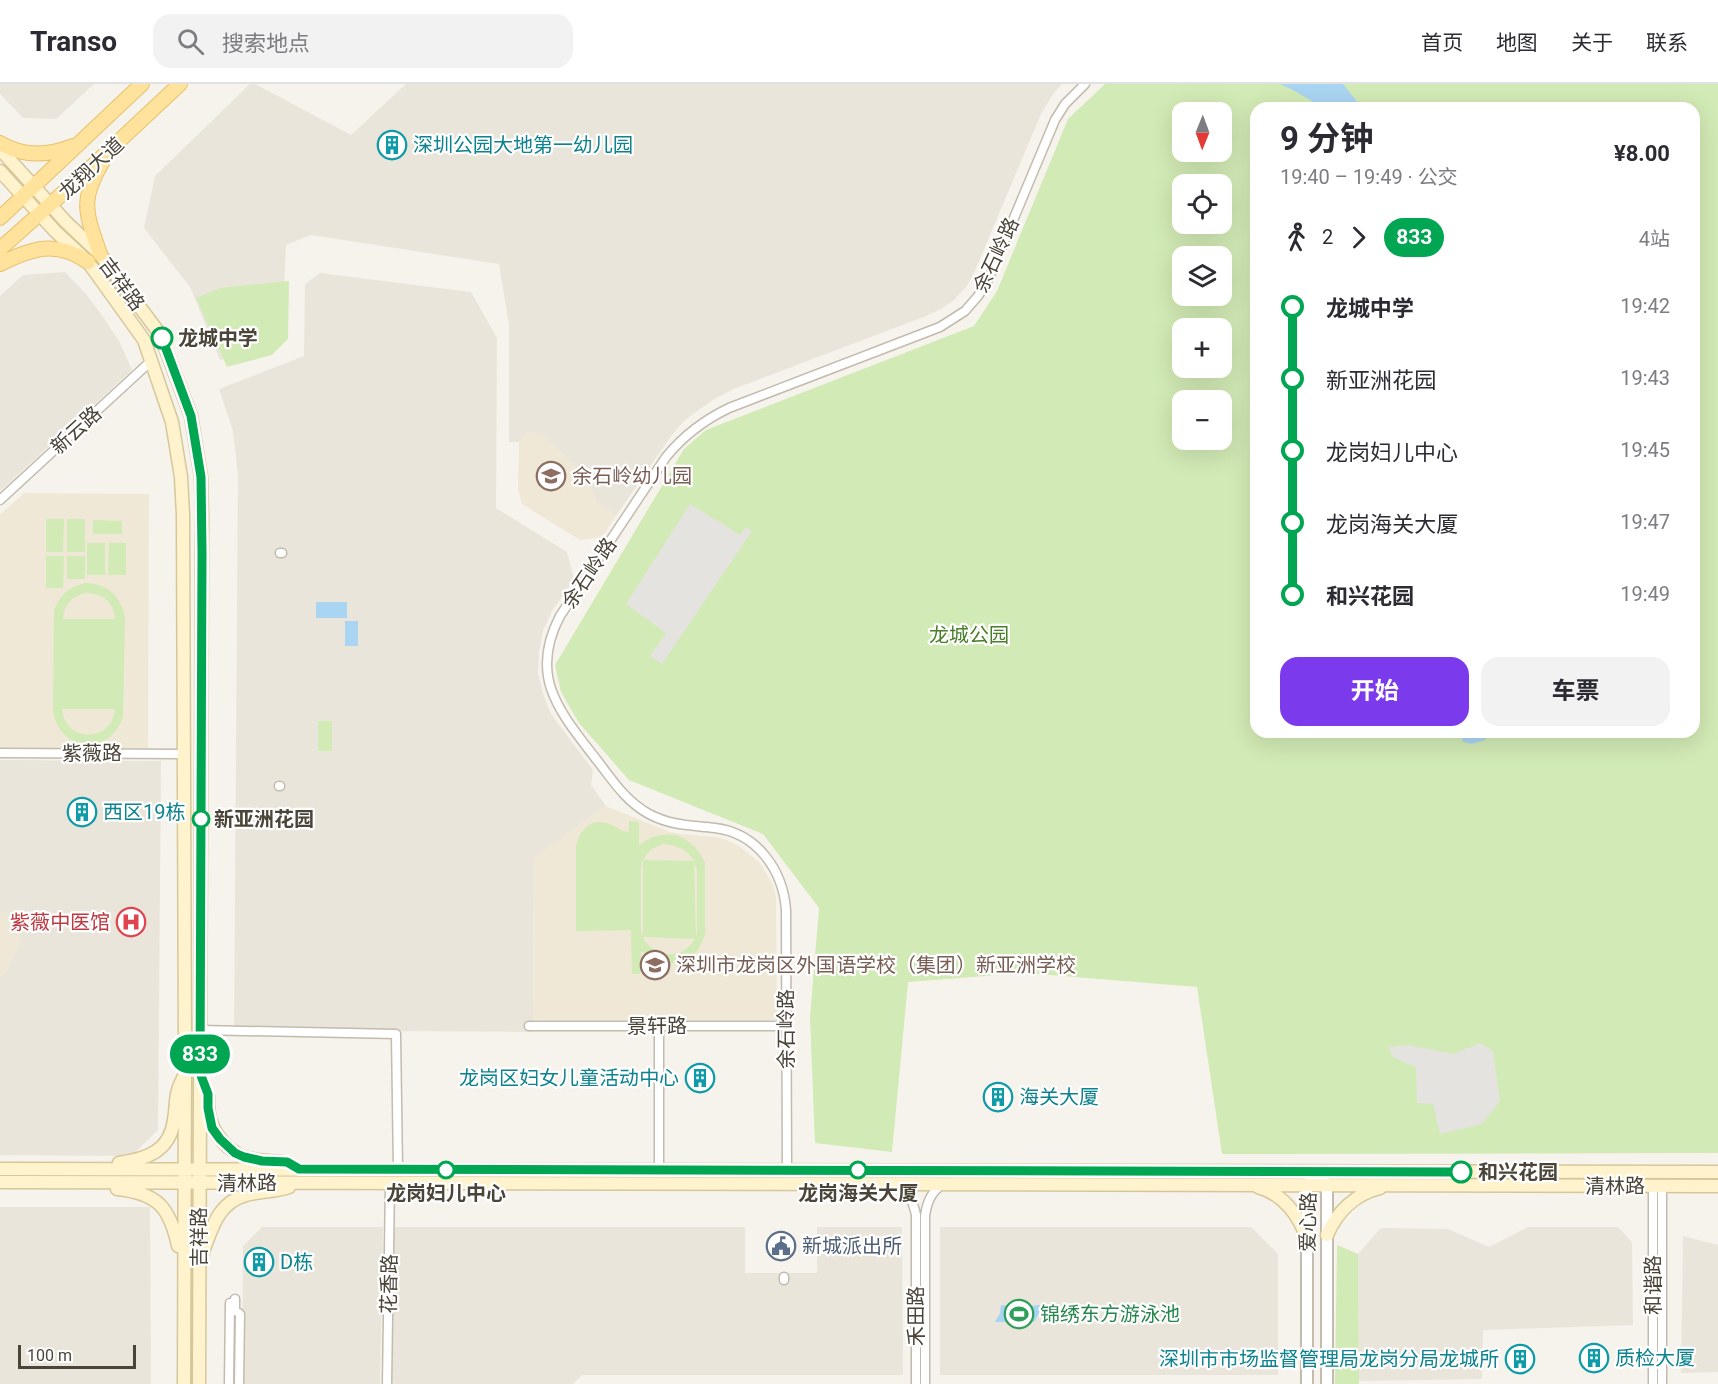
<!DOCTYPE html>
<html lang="zh">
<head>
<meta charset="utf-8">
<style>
	body { margin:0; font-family:Roboto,"Noto Sans SC",sans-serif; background:#f2f2f3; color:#2b2b33; height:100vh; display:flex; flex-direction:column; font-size:22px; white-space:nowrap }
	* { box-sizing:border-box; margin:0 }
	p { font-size:20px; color:#7c7c81 }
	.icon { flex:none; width:33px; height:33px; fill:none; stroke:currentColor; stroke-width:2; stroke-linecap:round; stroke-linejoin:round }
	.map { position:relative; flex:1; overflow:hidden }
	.sheet { position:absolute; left:1250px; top:18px; width:450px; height:636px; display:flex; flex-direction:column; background:#fff; border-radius:18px; box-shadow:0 6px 24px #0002 }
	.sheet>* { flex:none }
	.badge { padding:0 12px; border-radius:20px; font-size:21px; line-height:39px }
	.needle { width:39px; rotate:181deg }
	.fabs { position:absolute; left:1172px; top:18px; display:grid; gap:12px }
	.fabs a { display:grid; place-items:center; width:60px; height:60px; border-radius:12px; background:#fff; box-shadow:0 6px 24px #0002; font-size:30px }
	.scale { position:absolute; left:18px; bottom:15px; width:118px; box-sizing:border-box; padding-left:6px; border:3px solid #4b4439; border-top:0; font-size:16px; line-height:21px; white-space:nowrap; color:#4b4439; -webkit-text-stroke:4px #fff; paint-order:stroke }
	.map>.badge { position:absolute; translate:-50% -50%; box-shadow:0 0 0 3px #fff }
	.legs { display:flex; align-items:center; gap:9px; height:66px; padding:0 30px; font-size:20px }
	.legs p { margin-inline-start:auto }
	.summary { display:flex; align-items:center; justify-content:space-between; height:102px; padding:0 30px }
	h1 { font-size:33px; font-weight:700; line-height:45px }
	.cta { display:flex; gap:12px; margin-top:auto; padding:12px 30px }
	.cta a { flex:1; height:69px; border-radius:18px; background:#7c3aed; color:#fff; font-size:24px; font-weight:700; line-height:69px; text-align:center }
	.cta a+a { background:#f2f2f3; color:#2b2b33 }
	ul { padding:0 30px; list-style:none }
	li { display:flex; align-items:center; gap:21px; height:72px; font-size:22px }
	li i { display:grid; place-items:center; width:9px; height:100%; margin:0 8px; background:currentColor }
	li i::after { content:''; width:15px; height:15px; margin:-8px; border:4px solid; border-radius:50%; background:#fff }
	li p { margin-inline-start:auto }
	li:first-child i { background:linear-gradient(#0000 50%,currentColor 0) }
	li:last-child i { background:linear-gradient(currentColor 50%,#0000 0) }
	header { display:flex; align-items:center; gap:36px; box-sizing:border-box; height:84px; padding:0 30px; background:#fff; border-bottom:2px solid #e1e1e2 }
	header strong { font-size:28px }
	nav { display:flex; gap:33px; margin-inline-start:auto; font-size:21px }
	.search { width:420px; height:54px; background:#f2f2f3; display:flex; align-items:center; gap:15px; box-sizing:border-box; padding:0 21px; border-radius:18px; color:#7c7c81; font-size:22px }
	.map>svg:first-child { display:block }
</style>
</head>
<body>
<header>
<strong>Transo</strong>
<div class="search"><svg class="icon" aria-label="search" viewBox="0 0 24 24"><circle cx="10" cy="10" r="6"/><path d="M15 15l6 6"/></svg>搜索地点</div>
<nav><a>首页</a><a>地图</a><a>关于</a><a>联系</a></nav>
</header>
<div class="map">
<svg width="1718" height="1300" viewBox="0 0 1718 1300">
	<rect width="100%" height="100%" fill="#f6f3ec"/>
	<path fill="#eae5da" d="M 0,0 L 94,0 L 56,35 L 23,34 L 0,10 Z
		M 250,0 L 255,0 L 351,51 L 406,0 L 1062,0 L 1053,10 L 1041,30 L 974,189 L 966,203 L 954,216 L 941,225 L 926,232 L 734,305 L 716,314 L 700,325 L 684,337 L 671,352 L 616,432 L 596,417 L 591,402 L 560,367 L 549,359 L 546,354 L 523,353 L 519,358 L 509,358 L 509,241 L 499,180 L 311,151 L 286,161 L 282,250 L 270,264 L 220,276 L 190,203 L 144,144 L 155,92 Z
		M 65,188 L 86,210 L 104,234 L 120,259 L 132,286 L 0,407 L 0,212 L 23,191 Z
		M 320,189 L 471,208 L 497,254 L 496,424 L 567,468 L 574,495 L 552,527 L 543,547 L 539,568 L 538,589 L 543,610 L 551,630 L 593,686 L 591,701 L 606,722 L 534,774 L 533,948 L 234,946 L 238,391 L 233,347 L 219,305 L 304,272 L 305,200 Z
		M 0,676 L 161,677 L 158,1046 L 131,1072 L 0,1071 Z
		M 0,1123 L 150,1123 L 151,1300 L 0,1300 Z
		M 262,1143 L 383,1143 L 380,1300 L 242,1300 L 243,1162 Z
		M 392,1143 L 745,1143 L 745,1189 L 817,1189 L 817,1143 L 902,1143 L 903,1291 L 582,1291 L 573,1300 L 392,1300 Z
		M 940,1143 L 1251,1143 L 1278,1170 L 1278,1291 L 940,1291 Z
		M 1528,1143 L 1618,1143 L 1632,1158 L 1633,1241 L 1483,1246 L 1482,1295 L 1359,1297 L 1358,1170 L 1381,1144 L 1448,1145 L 1489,1163 Z
		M 1683,1152 L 1718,1161 L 1718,1288 L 1681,1289 Z"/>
	<path fill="#efe8d6" d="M 535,348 L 541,349 L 546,354 L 549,359 L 560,367 L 576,383 L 591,402 L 596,417 L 616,432 L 602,453 L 580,456 L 522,420 L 518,405 L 519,358 L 523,353 L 528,349 Z
		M 24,409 L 149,410 L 148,664 L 0,664 L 0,431 Z
		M 606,722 L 670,748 L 681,750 L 715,753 L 727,756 L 739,762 L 759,778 L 773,801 L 776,813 L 777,936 L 533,936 L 534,773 Z
		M 0,829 L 19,829 L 21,844 L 20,860 L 5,890 L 0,893 Z"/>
	<path fill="#d2eab5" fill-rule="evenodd" d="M 1105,0 L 1718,0 L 1718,1069 L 1222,1070 L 1197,903 L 1026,889 L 908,898 L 892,1068 L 815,1059 L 810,934 L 819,824 L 763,750 L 629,696 L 579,639 L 561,608 L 555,581 L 684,365 L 706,346 L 974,242 L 997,207 L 1068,35 ZM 1256,24 L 1694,24 L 1694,648 L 1256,648 ZM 1182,28 L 1221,28 L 1221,68 L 1182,68 ZM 1182,100 L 1221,100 L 1221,140 L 1182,140 ZM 1182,172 L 1221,172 L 1221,212 L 1182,212 ZM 1182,244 L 1221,244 L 1221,284 L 1182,284 ZM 1182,316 L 1221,316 L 1221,356 L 1182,356 Z
		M 289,197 L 288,255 L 272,271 L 227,283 L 196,214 L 220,204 Z
		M 46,435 L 64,435 L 63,468 L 46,468 Z
		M 67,435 L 85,435 L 85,468 L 67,468 Z
		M 93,436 L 122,437 L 122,450 L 93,450 Z
		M 87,459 L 105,459 L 105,491 L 87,491 Z
		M 109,459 L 126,459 L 126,491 L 108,491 Z
		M 46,472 L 64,472 L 63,504 L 46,504 Z
		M 67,472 L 85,472 L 85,495 L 67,495 Z
		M 85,499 C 107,499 122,513 125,534 L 123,633 C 110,673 57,668 53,625 L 54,527 C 59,511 69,503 85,499 ZM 86,509 C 102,509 114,518 115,535 L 63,535 C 64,520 72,512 86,509 ZM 62,625 L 114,625 L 115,626 C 111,659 65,659 62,625 Z
		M 318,637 L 332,637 L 332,667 L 318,667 Z
		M 629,737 L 639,738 L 639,761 C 664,742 692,749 705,779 L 705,850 C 694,885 667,886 641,867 L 640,890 L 632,890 L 631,846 L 576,847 L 576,761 C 581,744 593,732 612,741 C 619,744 621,748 629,748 ZM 663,760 C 677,761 687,765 694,777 L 643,776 L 650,766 ZM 642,777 L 643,777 L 643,852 L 641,848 L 641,785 ZM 694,780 L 697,785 L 697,849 L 696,853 ZM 643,854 L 644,853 L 695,855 C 683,876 655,875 643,854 Z
		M 1337,1161 L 1358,1170 L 1359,1300 L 1335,1300 Z"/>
	<path fill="#e5e3e0" d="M 690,420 L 740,451 L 746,443 L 752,447 L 662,580 L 650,572 L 666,549 L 626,520 Z
		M 1480,959 L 1493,967 L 1500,1017 L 1482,1040 L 1440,1050 L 1433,1020 L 1417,1019 L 1416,983 L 1393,973 L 1388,963 L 1409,961 L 1453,970 Z"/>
	<path fill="#a9d4f2" d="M 1280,0 L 1343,0 L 1362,24 L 1324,24 L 1293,6 Z
		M 316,518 L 347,518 L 347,534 L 316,534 Z
		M 345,537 L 358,537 L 358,562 L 345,562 Z
		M 1461,648 L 1488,648 L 1485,656 L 1472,660 L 1463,658 Z
		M 1001,1221 L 1020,1223 L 1040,1221 L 1039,1230 L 1034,1238 L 995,1238 L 1000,1229 Z"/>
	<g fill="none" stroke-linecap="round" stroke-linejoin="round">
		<g stroke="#c2bbae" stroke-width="11">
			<path id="minor" d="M 0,416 L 151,277
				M 280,469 L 282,469
				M 0,669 L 184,670
				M 279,702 L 280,702
				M 529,942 L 786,942
				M 200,946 L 396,950 L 398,1086
				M 659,1086 L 659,942
				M 787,1086 L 786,826 C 783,786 757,749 715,744 C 690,741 672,742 649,730 C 625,717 612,695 596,675 C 560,628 528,593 560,532 L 666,373 C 684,351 704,336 729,324 L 940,243 L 965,227 L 978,212 L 988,196 L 1055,36 L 1065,20 L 1085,0
				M 896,1100 C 909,1108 913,1117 916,1131 L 916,1300
				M 1653,1102 L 1653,1300
				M 784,1196 L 784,1193
				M 235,1215 L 235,1226 L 240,1230 L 239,1300
				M 229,1300 L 230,1219
				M 387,1300 L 390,1099
				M 925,1300 L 925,1132 C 927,1118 931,1108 943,1100
				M 1662,1300 L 1662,1102"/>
		</g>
		<g stroke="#c2bbae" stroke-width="14">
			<path id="tertiary" d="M 1307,1300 L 1307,1101 L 1317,1087 L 1327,1101 L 1327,1300"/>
		</g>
		<g stroke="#d6c79b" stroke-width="15">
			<path id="secondary" d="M 0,65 L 66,138 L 100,170 L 160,250 L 191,332 L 201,393 L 202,431 L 199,1300
				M 0,87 L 55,147 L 88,178 L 144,256 L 172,338 L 181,393 L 183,431 L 185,971 L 184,1300
				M 208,1012 C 207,1034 213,1049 228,1063 C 233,1067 238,1071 244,1073 C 256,1077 270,1077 282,1078
				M 119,1079 C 147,1075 170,1067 174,1036 C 177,1018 174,1011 183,994
				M 0,1085 L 1718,1088
				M 0,1098 L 1718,1102
				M 1258,1103 C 1283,1110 1299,1131 1307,1155
				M 117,1105 C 158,1109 170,1124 178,1162
				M 1327,1151 C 1337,1128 1355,1110 1380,1104
				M 202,1170 C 212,1145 217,1119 246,1111 C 260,1107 275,1108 289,1103"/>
		</g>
		<g stroke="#e6c16a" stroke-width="16">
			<path id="primary" d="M 0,59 C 23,73 48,72 73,62
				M 0,134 L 142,0
				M 0,165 L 72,101 L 180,0
				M 100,170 C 86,129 79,117 103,77
				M 0,180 C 32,164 56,156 88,178"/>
		</g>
		<use href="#minor" stroke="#fff" stroke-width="8"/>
		<use href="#tertiary" stroke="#fff" stroke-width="10"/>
		<use href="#secondary" stroke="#fff3cd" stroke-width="12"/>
		<use href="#primary" stroke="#ffe39c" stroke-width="14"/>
	</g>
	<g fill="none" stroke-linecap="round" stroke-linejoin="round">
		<g stroke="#fff" stroke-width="14">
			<path id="line-1" d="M 162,254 L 191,332 L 201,393 L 202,469 L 200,989 L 208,1010 L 208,1024 L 212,1044 L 220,1055 L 235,1069 L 244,1073 L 262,1077 L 287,1078 L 299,1085 L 1461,1088"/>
		</g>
		<use href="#line-1" stroke="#00a651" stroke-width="9"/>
	</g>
	<defs>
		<g id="building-ring" transform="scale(1.5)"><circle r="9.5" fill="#fff" stroke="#0f9aa8" stroke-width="1.5"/><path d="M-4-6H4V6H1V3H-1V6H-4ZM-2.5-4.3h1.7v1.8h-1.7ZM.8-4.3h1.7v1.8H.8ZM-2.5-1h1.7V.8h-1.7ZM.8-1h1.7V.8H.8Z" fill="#0f9aa8"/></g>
		<g id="school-ring" transform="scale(1.5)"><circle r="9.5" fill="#fff" stroke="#8d6e63" stroke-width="1.5"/><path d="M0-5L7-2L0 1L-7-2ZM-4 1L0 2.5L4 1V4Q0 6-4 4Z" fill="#8d6e63"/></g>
		<g id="hospital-ring" transform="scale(1.5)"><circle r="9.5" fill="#fff" stroke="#e0444e" stroke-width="1.5"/><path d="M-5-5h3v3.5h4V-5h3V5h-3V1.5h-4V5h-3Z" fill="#e0444e"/></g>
		<g id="civic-ring" transform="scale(1.5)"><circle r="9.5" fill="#fff" stroke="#5c6f8a" stroke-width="1.5"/><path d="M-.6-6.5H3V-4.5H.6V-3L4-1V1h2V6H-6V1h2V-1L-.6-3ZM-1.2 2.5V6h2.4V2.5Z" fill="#5c6f8a"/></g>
		<g id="stadium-ring" transform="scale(1.5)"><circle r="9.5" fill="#fff" stroke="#2e9e5b" stroke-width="1.5"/><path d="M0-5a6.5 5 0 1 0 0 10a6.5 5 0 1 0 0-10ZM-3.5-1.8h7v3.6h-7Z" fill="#2e9e5b"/></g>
	</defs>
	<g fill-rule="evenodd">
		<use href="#building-ring" x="392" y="61"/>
		<use href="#school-ring" x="551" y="392"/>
		<use href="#building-ring" x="82" y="728"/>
		<use href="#hospital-ring" x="131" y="838"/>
		<use href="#school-ring" x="655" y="881"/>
		<use href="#building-ring" x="700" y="994"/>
		<use href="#building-ring" x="998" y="1013"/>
		<use href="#civic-ring" x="781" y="1162"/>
		<use href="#building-ring" x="259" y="1178"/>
		<use href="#stadium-ring" x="1019" y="1230"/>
		<use href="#building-ring" x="1594" y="1274"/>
		<use href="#building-ring" x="1520" y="1275"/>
	</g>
	<g fill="#fff" stroke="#00a651" stroke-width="3">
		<circle cx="162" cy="254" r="10"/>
		<circle cx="201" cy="735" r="8"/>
		<circle cx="446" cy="1086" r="8"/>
		<circle cx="858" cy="1086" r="8"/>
		<circle cx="1461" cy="1088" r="10"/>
	</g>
	<g text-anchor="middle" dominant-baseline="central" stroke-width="4.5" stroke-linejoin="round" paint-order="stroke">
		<g font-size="20" fill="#0d838f" stroke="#fff" text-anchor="start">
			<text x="413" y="61">深圳公园大地第一幼儿园</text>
			<text x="103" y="728">西区19栋</text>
			<text x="679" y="994" text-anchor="end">龙岗区妇女儿童活动中心</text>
			<text x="1019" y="1013">海关大厦</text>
			<text x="280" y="1178">D栋</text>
			<text x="1615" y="1274">质检大厦</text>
			<text x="1499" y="1275" text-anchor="end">深圳市市场监督管理局龙岗分局龙城所</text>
		</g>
		<g font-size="20" fill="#4b4439" stroke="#fff">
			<text transform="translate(91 84) rotate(-43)">龙翔大道</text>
			<text transform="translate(996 171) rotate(-65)">余石岭路</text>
			<text transform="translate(122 200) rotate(53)">吉祥路</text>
			<text transform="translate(76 346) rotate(-42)">新云路</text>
			<text transform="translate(589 489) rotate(-56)">余石岭路</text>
			<text x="92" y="669">紫薇路</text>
			<text x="657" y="942">景轩路</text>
			<text transform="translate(786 945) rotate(-90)">余石岭路</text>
			<text x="247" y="1099">清林路</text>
			<text x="1615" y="1102">清林路</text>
			<text transform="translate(1308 1138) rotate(-89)">爱心路</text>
			<text transform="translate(199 1153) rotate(-90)">吉祥路</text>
			<text transform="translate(389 1200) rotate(-89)">花香路</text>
			<text transform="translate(1653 1201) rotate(-90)">和谐路</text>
			<text transform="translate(916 1232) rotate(-90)">禾田路</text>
		</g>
		<g font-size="20" font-weight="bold" fill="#4b4439" stroke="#fff" text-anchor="start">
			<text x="178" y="254">龙城中学</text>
			<text x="214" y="735">新亚洲花园</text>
			<text x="1478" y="1088">和兴花园</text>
			<text x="446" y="1109" text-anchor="middle">龙岗妇儿中心</text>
			<text x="858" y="1109" text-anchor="middle">龙岗海关大厦</text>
		</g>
		<g font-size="20" fill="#785e54" stroke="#fff" text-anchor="start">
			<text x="572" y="392">余石岭幼儿园</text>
			<text x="676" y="881">深圳市龙岗区外国语学校（集团）新亚洲学校</text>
		</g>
		<g font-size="20" fill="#4a7f2a" stroke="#fff">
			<text x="969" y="551">龙城公园</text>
		</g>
		<g font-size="20" fill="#be3a42" stroke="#fff" text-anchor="end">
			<text x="110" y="838">紫薇中医馆</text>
		</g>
		<g font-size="20" fill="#4e5e75" stroke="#fff" text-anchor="start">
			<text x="802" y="1162">新城派出所</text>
		</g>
		<g font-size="20" fill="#27864d" stroke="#fff" text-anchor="start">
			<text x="1040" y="1230">锦绣东方游泳池</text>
		</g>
	</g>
</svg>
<div class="fabs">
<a><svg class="needle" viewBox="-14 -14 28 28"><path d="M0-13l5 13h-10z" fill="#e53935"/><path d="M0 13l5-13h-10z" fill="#7c7c81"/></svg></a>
<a><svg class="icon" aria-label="locate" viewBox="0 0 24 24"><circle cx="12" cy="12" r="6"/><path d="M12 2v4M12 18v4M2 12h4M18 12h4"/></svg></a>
<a><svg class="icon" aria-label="layers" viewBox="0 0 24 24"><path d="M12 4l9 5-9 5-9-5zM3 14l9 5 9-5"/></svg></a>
<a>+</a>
<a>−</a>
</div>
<div class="scale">100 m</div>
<b class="badge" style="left:200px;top:970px;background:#00a651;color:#fff">833</b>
<section class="sheet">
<div class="summary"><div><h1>9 分钟</h1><p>19:40 – 19:49 · 公交</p></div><b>¥8.00</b></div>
<div class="legs"><svg class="icon" aria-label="walk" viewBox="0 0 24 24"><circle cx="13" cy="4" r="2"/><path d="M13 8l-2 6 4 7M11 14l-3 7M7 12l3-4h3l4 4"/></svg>2<svg class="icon" aria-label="forward" viewBox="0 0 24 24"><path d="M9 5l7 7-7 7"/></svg><b class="badge" style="background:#00a651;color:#fff">833</b><p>4站</p></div>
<ul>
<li><i style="color:#00a651"></i><b>龙城中学</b><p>19:42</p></li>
<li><i style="color:#00a651"></i><span>新亚洲花园</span><p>19:43</p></li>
<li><i style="color:#00a651"></i><span>龙岗妇儿中心</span><p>19:45</p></li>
<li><i style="color:#00a651"></i><span>龙岗海关大厦</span><p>19:47</p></li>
<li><i style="color:#00a651"></i><b>和兴花园</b><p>19:49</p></li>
</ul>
<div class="cta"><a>开始</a><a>车票</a></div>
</section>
</div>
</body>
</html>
